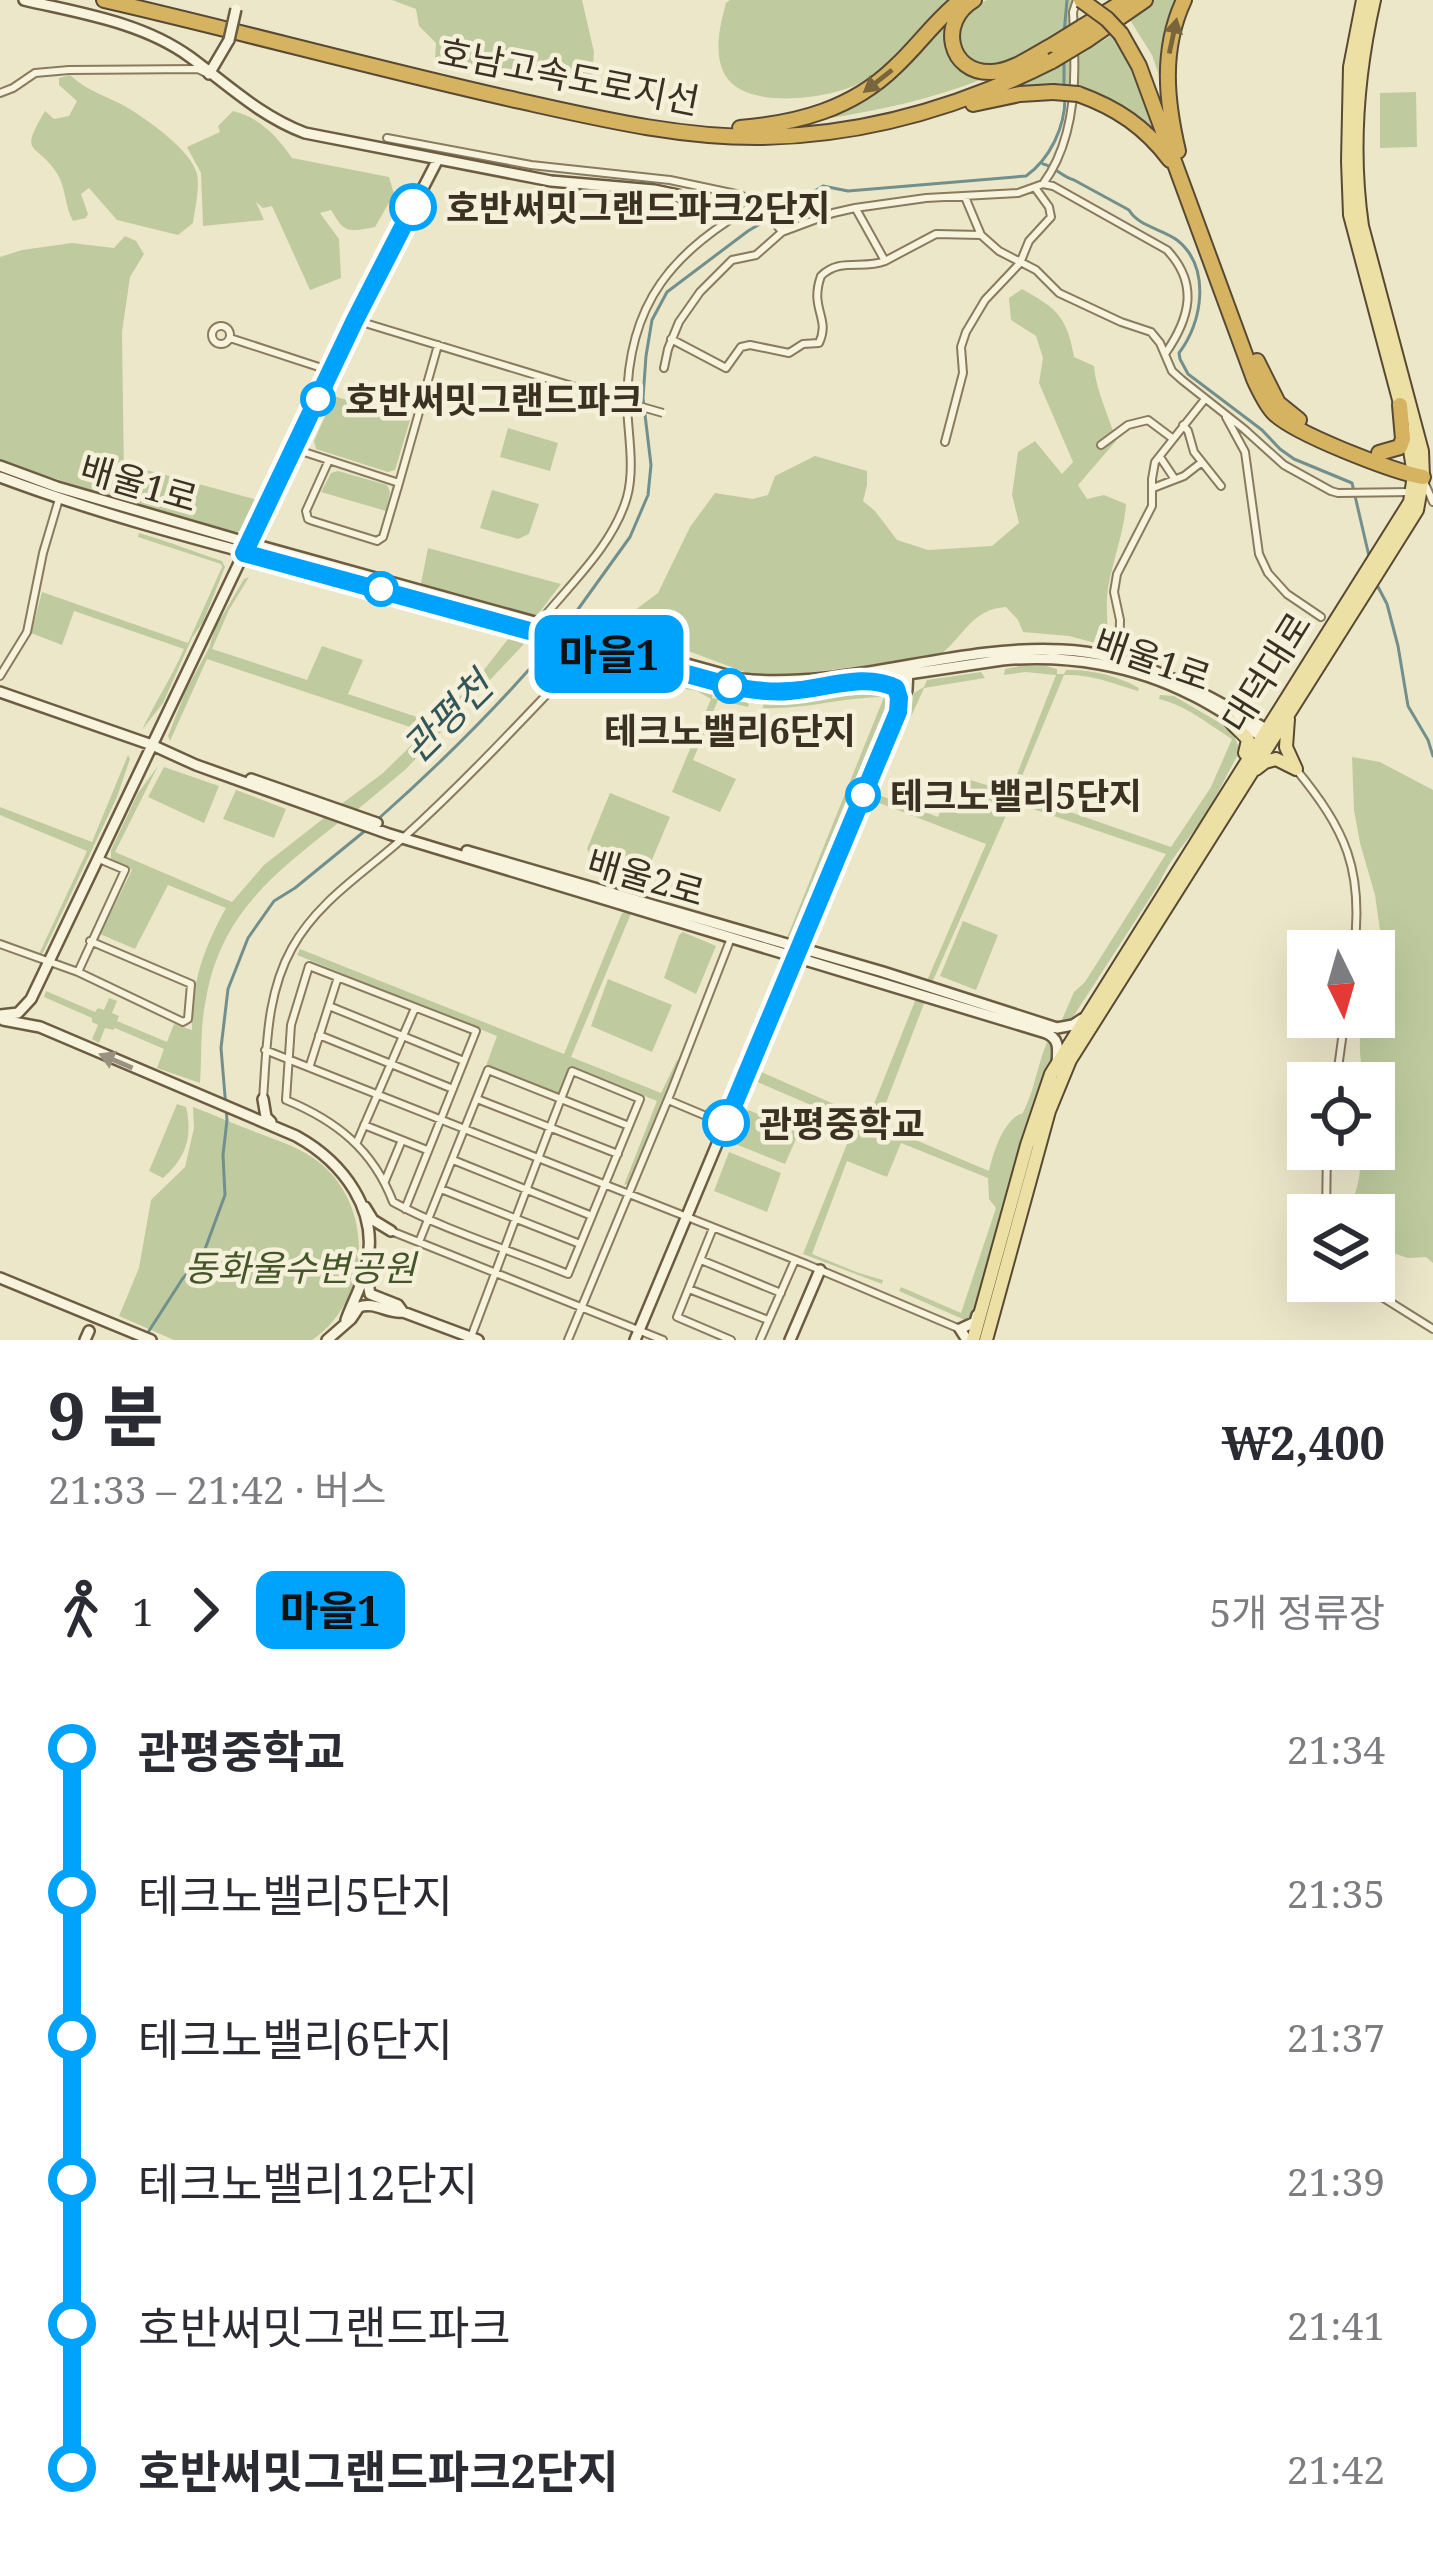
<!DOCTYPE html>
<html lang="ko">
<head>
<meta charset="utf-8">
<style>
	body { margin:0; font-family:"Noto Serif","Noto Sans KR",serif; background:#f7f7f7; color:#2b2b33; height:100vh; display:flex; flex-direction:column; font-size:45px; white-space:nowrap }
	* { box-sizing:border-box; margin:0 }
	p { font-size:39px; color:#7c7c81 }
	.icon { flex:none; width:66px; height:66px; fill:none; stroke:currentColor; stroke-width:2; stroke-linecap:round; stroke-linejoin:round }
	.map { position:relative; height:1340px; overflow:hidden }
	.drawer { display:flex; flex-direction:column; background:#fff; flex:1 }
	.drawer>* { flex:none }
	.badge { padding:0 24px; border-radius:18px; font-size:42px; line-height:78px }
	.needle { width:78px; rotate:175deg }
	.controls { position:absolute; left:1287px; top:930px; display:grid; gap:24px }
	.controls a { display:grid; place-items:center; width:108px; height:108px; border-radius:0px; background:#fff; box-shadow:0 12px 48px #0002; font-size:60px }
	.map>.badge { position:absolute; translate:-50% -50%; box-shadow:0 0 0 6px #fff }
	.legs { display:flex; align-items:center; gap:18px; height:132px; padding:0 48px; font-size:39px }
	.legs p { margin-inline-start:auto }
	.summary { display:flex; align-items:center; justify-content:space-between; height:204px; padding:0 48px }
	h1 { font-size:66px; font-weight:800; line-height:90px }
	ul { padding:0 48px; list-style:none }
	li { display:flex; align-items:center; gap:42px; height:144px; font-size:45px }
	li i { display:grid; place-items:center; width:18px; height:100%; margin:0 15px; background:currentColor }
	li i::after { content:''; width:30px; height:30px; margin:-15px; border:9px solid; border-radius:50%; background:#fff }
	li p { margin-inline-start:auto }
	li:first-child i { background:linear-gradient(#0000 50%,currentColor 0) }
	li:last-child i { background:linear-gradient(currentColor 50%,#0000 0) }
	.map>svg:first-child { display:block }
</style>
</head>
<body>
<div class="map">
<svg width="1433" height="1340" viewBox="0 0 1433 1340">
	<rect width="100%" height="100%" fill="#ede7ca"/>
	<path fill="#bfcb9e" d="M 392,0 L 582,0 L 594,52 L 591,90 L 435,59 L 436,43 L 419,26 L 416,9 Z
		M 730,0 L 953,0 C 921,28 896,67 856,85 C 826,99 745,110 725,75 C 713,53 720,25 726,3 Z
		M 987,0 L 1075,0 L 1073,29 C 1052,40 1015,65 992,67 C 951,71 952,14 987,0 Z
		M 1155,0 L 1181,0 L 1164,90 L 1152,55 L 1130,20 Z
		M 955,12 L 953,51 L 988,77 C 933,99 877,111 818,120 L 868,97 L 891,79 Z
		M 1115,33 L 1126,49 L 1166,146 C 1114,86 1078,83 1003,93 L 1074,59 Z
		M 70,75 C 88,92 108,96 128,108 C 149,121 191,150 197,174 C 200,188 195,208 193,223 L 178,235 L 117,220 L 89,188 L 81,194 L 88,214 L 86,218 L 73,221 C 65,207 66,189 58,175 C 37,140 17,158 45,111 L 54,119 L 69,116 L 77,101 L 59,85 L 59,78 Z
		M 1416,92 L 1417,147 L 1380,148 L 1380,93 Z
		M 233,111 C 259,117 277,136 292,158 L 389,177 L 394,194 L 375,227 C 348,232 345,234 331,210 L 320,213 L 339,239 L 341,278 L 310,290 L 272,206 L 263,208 L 256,202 L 264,220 L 203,226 L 201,173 L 187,147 L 220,132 L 218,126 Z
		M 125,236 L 136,241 L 144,254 L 130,277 L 122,332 L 124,479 L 116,498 L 0,461 L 0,257 L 22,250 L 72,243 L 114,248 Z
		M 1022,289 C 1056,308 1067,316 1074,357 L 1094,366 C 1096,392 1109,415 1116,441 L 1078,485 L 1087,499 L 1104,495 L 1126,504 C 1124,533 1113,559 1108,588 C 1105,607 1109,627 1107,646 L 1069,636 L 1023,632 L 1018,620 L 1006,607 C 972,609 964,636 939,656 L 782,676 L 750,674 L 637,632 L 631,613 L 658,593 L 690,527 L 715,493 L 753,499 L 768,495 L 775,476 L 815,456 L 867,471 L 867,485 L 863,501 L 875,511 L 897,540 L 928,550 L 992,546 L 1019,523 L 1012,495 L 1018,452 L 1035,441 L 1062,474 L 1073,462 L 1039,383 L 1043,358 L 1036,336 L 1011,320 L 1009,298 Z
		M 334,396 L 410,420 L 395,470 L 388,472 L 316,449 L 314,441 Z
		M 508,428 L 558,443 L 550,471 L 500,457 Z
		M 128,465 L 258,500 L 242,530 L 234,533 L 122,499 L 128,480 Z
		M 338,471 L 387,485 L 390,492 L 386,511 L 321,492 L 331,473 Z
		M 492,490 L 539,504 L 529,534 L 518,539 L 480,528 Z
		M 139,533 C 168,541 194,552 222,561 L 225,567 L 203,622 L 192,638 L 163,703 L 142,730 C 155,702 172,677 184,649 L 74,611 L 62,645 L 31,633 L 42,592 L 188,643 L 222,567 L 221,564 L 138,537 Z
		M 428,548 L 561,584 L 535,618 L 436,592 L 421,583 Z
		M 249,577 L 229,610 L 212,649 L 307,680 L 322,646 L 363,660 L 348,694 L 435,723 L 480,675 L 508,639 L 365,599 L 369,596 L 397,600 L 510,633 L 510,639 L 524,644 L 406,769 L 357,810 L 340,805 L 383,773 L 425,732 L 207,659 L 170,741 L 168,736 L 186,690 L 209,648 L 215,628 L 244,579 Z
		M 1020,666 L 1046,666 L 1057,669 L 1057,674 L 1064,674 L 1066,670 C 1091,669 1118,676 1139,688 L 1138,691 C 1110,683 1096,675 1064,675 L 1015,793 L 1171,847 L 1211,787 L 1232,739 C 1208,724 1187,706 1159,699 L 1160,695 L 1174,696 L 1232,730 L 1240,751 C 1225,777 1214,804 1196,828 C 1182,847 1168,862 1159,884 L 1071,1020 L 1061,1022 L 1074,992 L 1085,982 L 1166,854 L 1012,802 L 931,985 L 926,983 L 986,844 L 874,801 L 812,947 L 809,940 L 867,799 L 873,801 L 876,795 L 871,792 L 914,693 L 924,687 L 927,680 L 981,672 L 985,678 L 924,688 L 876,794 L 938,817 L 944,803 L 957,809 L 970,780 L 1010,792 L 1056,675 L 1025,672 L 1004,675 L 1005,669 Z
		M 674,681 L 688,682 L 713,693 L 712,698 L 718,699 L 720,694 L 743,700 L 749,704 L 748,707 L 718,700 L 693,760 L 736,779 L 720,812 L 672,792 L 711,699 L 697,691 L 670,686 Z
		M 878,689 L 884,696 L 887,708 L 859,773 L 853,781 L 846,807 L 792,937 L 786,940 L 884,697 C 844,697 803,710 763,708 L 763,705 L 771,701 L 795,701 Z
		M 128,755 L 130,759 L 117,797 L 43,953 L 39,954 L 87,851 L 0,815 L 0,807 L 92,842 Z
		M 1352,757 L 1380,762 L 1433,790 L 1433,1263 L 1426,1257 L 1408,1258 L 1374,1247 L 1374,1215 L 1350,1215 L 1348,1208 C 1359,1189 1362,1171 1359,1149 L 1374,1149 L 1374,1083 L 1358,1083 L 1363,1072 C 1359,1054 1357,1033 1368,1017 L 1374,1017 L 1374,1009 L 1381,999 L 1383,951 L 1375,895 L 1360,843 L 1354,810 Z
		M 158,766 L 115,852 L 232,902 L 264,865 L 324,818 L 338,823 C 274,874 221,913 206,999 C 200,1026 202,1055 200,1083 L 157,1068 L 164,1049 L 115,1028 L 113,1030 L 105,1028 L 99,1043 L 92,1039 L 98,1025 L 92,1022 L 92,1018 L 44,997 L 46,991 L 95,1012 L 98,1008 L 104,1010 L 109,998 L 117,1001 L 112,1013 L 119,1016 L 117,1021 L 167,1042 L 174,1024 L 192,1030 C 192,981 203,950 226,908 L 168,885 L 135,949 L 100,934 L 132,870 L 111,859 L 111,850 L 138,793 Z
		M 164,767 L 219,786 L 204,823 L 148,797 Z
		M 236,790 L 286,809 L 274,838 L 223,819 Z
		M 610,793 L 670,817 L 646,874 L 591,863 L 592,858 L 587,849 Z
		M 632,911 L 571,1057 L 661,1093 L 677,1060 L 679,1061 L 628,1184 L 624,1185 L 657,1101 L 570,1066 L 560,1092 L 555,1094 L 486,1066 L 497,1036 L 297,955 L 300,949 L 564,1054 L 622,913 Z
		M 963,921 L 998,935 L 976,990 L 940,976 Z
		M 683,932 L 716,946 L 696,994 L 664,978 L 679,935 Z
		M 804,968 L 759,1071 L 868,1119 L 915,1001 L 925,1001 L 878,1124 L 989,1171 C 993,1154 1000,1131 1013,1119 C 1025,1108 1019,1121 1026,1106 C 1035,1086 1038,1064 1047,1042 L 1053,1045 L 1054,1050 L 1029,1118 L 973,1317 L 967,1321 L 899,1291 L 901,1287 L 961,1313 L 996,1208 L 989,1199 L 988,1178 L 901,1143 L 887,1177 L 847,1161 L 812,1254 L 859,1273 L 883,1280 L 882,1284 L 803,1254 L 855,1124 L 755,1081 L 752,1089 L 748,1085 L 799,971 Z
		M 608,979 L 672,1005 L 652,1052 L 591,1026 Z
		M 177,1104 L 186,1107 C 193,1137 186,1158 163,1178 L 149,1171 Z
		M 193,1107 C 213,1114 233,1124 253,1131 C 276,1140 301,1147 320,1163 C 375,1208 371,1300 312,1340 L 174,1340 L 119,1316 L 139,1268 L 151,1200 L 185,1167 L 194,1128 Z
		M 748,1110 L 800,1130 L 785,1164 L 733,1143 Z
		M 729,1152 L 781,1173 L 767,1212 L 714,1191 Z"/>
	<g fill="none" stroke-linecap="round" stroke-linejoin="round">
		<path stroke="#71908d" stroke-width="3" d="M 1064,34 L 1067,0
			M 1064,62 L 1064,88
			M 1043,164 C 1054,166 1062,177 1074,180 L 1129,210 C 1138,226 1162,229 1177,240 C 1211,267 1203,322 1179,353 L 1180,359 L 1188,374 L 1262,430 L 1280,449 L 1294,459 L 1352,483 L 1369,556
			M 1376,583 L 1387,604 L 1398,646 L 1408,706 L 1428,740 L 1433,756
			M 566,626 L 630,537 L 648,495 L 651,465 L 643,398 L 646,356 L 652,320 L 667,292 L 748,231 L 823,186 L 848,191 L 1026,176 C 1050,159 1065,127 1065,98
			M 377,820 C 439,765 499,706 552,643
			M 202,1260 L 246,1272
			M 147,1334 L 183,1278 L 201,1260 L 225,1195 L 223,1155 L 227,1120 L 221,1048 L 228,989 L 248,938 L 274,901 L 295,888 L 366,830"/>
		<g stroke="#897b5f" stroke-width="10">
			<path id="street" d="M 1074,31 L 1073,12 L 1077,0
				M 0,93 L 13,88 L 35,73 L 69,70 L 198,69 L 206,73
				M 387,138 L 531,165 L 670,180 L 736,194 L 759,202 L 782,232
				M 1043,184 C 1070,147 1076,96 1074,50
				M 965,197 L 981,235
				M 856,209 L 885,261 L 936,234 L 981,235 L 999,251 L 1036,270 L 1059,293 L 1121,322 L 1151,332 L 1160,343 L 1172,371 L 1182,380 L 1244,429 L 1284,465 L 1331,491 L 1338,493 L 1411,492
				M 355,320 L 621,401
				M212 335a9 9 0 1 1 18 0a9 9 0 1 1-18 0Z
				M 230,338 L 331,371
				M 671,339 L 726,368 L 741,347 L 750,345 L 789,353 L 803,344 L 819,343 C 831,318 809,309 821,276 C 840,257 863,270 885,261
				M 664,368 L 668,349 L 679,322 L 700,292 L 732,260 L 756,255 L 782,232 L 833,213 L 855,208 L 926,198 L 1018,193 L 1043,184 L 1053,186 L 1167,250 C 1199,284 1190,318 1165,354
				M 1226,417 L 1245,452 L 1259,554 L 1268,573 L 1287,594 L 1321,617
				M 1183,425 L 1188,431 L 1194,452 L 1221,486
				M 945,442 L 963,373 L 961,347 L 966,332 L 985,300 L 1020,263 L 1029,241 L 1051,217 L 1049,207 L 1036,189
				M 1101,445 L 1128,425 L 1148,420 L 1172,438
				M 295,449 L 399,483 L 438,345
				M 1160,457 L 1174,478
				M 329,460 L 306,511 L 308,519 L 313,521 L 377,541 L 383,537 L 399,483
				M 1426,486 L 1433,502
				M 1153,488 L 1184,476 L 1202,462
				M 538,624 C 569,585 613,546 627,497 C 635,468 628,434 627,405 C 627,302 673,251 759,202
				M 1119,659 L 1120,620 L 1114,592 L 1117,574 L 1152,506 L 1152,479 L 1155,462 L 1205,399
				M 0,676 L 27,632 L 43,553 L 59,499
				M 1295,768 C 1346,830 1364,870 1354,951
				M 0,944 L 78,972 L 183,1022 L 188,1019 L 191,984 L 90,941
				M 78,972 L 125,870 L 99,859
				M 329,1006 L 464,1061
				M 319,1035 L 453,1089
				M 265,1050 L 806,1264 L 960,1329
				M 310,1065 L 338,977
				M 1336,1083 L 1345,1017
				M 263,1099 C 267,1047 266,995 292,948 C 318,901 364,873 402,839 C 468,779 529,713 590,649
				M 477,1099 L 618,1154
				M 668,1100 L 725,1124
				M 364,1125 L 427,1150
				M 357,1142 L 415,1008
				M 453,1160 L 592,1216
				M 385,1181 L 402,1140
				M 441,1189 L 580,1244
				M 405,1209 L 476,1031 L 309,966 L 291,1025 L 286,1100 C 337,1121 373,1150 393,1202 C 444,1230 513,1251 568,1274 L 640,1099 L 572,1071 C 537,1159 505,1248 471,1337
				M 1326,1215 L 1327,1149
				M 713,1228 L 677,1317 L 731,1340
				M 391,1231 L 663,1340
				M 419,1242 L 488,1070 L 629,1126
				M 701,1260 L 781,1293
				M 1360,1281 L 1366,1287 L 1433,1329
				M 689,1289 L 768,1320
				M 568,1340 L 671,1092 L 731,938
				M 760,1340 L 795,1260"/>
		</g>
		<g stroke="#6b5c42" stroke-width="14">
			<path id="secondary" d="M 24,0 C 79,13 142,22 190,57 C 228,85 260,116 305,133 L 551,181 L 654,190 L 678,195 L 714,216
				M 209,74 L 229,40
				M 0,466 L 57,487 L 249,543 L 741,679 C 849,690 954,644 1062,650 C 1137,653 1202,692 1266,729 L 1268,733
				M 0,477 C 117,521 239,550 359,583 C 492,620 622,663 757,691 L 787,692 L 1002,660 C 1067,654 1134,665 1192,695 C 1217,707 1240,724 1264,738
				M 874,683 L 885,683 L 896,688 L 898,702
				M 0,692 L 152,745 L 196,765 L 389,834 L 1046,1033 C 1060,1039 1058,1049 1057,1063
				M 251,779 L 377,823
				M 467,851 L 883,972 L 1057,1028 L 1073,1025 L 1082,1019
				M 0,1015 L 18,1013 L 31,999 L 355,320 L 437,161
				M 3,1020 L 40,1027 L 296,1136 C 343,1162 381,1211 366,1268 C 362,1286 352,1303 346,1320
				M 263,1099 L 266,1117 L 271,1122
				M 365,1207 L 373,1220 L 391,1231
				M 371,1273 L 368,1283 L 370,1294 L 398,1305 L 403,1312
				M 0,1278 L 151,1340
				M 85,1340 L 89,1331
				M 327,1340 L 351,1319 L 359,1307 C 375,1301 387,1314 403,1312 L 478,1340
				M 635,1340 L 907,690 L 908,668
				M 790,1340 L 820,1270
				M 967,1340 L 960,1329 L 975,1322 L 977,1315"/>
		</g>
		<g stroke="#574933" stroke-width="16">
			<path id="primary" d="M 1363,0 L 1350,67 L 1348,161 L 1350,215 L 1402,411
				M 1227,715 C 1230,725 1242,731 1248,740 L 1245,753
				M 1288,719 L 1286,747 L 1296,769
				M 1256,769 L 1265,762 L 1276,759 L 1296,769
				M 973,1340 L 1027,1145 L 1051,1074 L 1410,502 L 1414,475 L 1407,431
				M 986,1340 L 1049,1111 L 1070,1060 L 1380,569 L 1417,510 L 1423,477 L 1422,451 L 1362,226 C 1351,150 1357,75 1374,0"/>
		</g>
		<g stroke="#574933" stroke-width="18">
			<path id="highway" d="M 104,0 C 243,32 381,70 520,101 C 601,119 681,138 763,137 C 865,135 961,107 1052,61
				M 974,0 C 938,21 948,74 992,72 C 1013,71 1034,55 1053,45
				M 1082,27 L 1126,0
				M 1121,34 L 1139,66 L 1254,379 C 1259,390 1265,403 1273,412 C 1292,433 1394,472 1423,477
				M 1087,40 L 1145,0
				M 1078,94 C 1117,108 1145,127 1170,160
				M 973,104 L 1020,94 L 1053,92
				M 740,128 C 798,123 852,109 895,67 C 918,46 936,19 961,0
				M 1178,151 C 1166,100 1161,49 1184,0
				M 1257,361 L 1278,403 L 1299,420
				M 1379,453 L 1400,447 L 1403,439 L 1400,405"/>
		</g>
		<use href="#street" stroke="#f8f3dd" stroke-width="6"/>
		<use href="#secondary" stroke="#f8f3dd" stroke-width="9"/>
		<use href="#primary" stroke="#ede0a5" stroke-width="12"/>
		<use href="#highway" stroke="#d6b361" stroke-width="14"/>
		<g stroke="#897b5f" stroke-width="10" stroke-linecap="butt">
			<path id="street-bridge" d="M 621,401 L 663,413"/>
		</g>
		<g stroke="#6b5c42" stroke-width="14" stroke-linecap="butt">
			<path id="secondary-bridge" d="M 229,40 L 236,9"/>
		</g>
		<g stroke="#574933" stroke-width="18" stroke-linecap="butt">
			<path id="highway-bridge" d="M 1081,0 L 1107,19 L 1121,34
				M 1053,45 L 1082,27
				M 1052,61 L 1087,40
				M 1053,92 L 1078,94"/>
		</g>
		<use href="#street-bridge" stroke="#f8f3dd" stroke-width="6"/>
		<use href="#secondary-bridge" stroke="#f8f3dd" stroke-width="9"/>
		<use href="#highway-bridge" stroke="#d6b361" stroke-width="14"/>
	</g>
	<defs><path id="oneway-solid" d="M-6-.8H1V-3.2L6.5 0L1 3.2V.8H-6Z" transform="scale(3)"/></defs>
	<g fill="#78653b">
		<use href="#oneway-solid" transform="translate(1173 36) rotate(-78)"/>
		<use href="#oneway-solid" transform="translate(878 81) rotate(142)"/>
	</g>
	<use fill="#999280" href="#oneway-solid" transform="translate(116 1061) rotate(-157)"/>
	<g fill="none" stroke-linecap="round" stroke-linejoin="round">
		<g stroke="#fff" stroke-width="27">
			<path id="line-1" d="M 413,207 L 355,320 L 244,553 L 731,686 C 751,690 770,693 790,691 C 825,689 863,672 896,688 L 899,698 L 898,712 L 726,1123"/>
		</g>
		<use href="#line-1" stroke="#00a3fb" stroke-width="18"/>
	</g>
	<g fill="#fff" stroke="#00a3fb" stroke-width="6">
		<circle cx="413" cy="207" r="21"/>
		<circle cx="318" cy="399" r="15"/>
		<circle cx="381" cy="589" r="15"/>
		<circle cx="730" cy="686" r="15"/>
		<circle cx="863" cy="795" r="15"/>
		<circle cx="726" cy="1123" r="21"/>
	</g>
	<g text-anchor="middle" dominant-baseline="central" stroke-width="9" stroke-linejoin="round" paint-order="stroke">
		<g font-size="36" fill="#3a3122" stroke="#f5f0d9">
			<text transform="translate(569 76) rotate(11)">호남고속도로지선</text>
			<text transform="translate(139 483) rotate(16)">배울1로</text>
			<text transform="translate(1153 659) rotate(19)">배울1로</text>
			<text transform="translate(1266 672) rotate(-58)">대덕대로</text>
			<text transform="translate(646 877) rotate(16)">배울2로</text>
		</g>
		<g font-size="36" font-weight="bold" fill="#3a3122" stroke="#f5f0d9" text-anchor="start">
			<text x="446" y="207">호반써밋그랜드파크2단지</text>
			<text x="345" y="399">호반써밋그랜드파크</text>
			<text x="730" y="730" text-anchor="middle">테크노밸리6단지</text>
			<text x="890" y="795">테크노밸리5단지</text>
			<text x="759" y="1123">관평중학교</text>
		</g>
		<g font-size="36" font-style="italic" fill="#445629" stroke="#f5f0d9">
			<text x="300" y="1267">동화울수변공원</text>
		</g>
		<g font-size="39" font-style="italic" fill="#325659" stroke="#f5f0d9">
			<text transform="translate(446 716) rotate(-45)">관평천</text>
		</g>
	</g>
</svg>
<div class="controls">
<a><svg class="needle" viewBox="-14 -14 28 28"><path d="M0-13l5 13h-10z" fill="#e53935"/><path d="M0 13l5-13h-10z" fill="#7c7c81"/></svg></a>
<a><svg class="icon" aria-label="locate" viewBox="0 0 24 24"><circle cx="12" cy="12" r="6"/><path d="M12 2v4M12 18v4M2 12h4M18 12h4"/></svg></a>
<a><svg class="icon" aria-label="layers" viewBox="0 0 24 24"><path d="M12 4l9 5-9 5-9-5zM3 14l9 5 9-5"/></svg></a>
</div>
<b class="badge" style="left:609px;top:654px;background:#00a3fb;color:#111">마을1</b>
</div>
<section class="drawer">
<div class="summary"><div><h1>9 분</h1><p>21:33 – 21:42 · 버스</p></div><b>₩2,400</b></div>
<div class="legs"><svg class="icon" aria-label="walk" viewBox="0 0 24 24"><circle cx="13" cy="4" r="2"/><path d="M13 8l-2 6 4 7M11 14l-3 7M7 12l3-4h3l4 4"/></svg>1<svg class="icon" aria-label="forward" viewBox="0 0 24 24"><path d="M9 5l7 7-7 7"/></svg><b class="badge" style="background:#00a3fb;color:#111">마을1</b><p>5개 정류장</p></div>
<ul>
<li><i style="color:#00a3fb"></i><b>관평중학교</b><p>21:34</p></li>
<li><i style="color:#00a3fb"></i><span>테크노밸리5단지</span><p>21:35</p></li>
<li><i style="color:#00a3fb"></i><span>테크노밸리6단지</span><p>21:37</p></li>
<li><i style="color:#00a3fb"></i><span>테크노밸리12단지</span><p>21:39</p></li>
<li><i style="color:#00a3fb"></i><span>호반써밋그랜드파크</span><p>21:41</p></li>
<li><i style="color:#00a3fb"></i><b>호반써밋그랜드파크2단지</b><p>21:42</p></li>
</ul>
</section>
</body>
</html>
